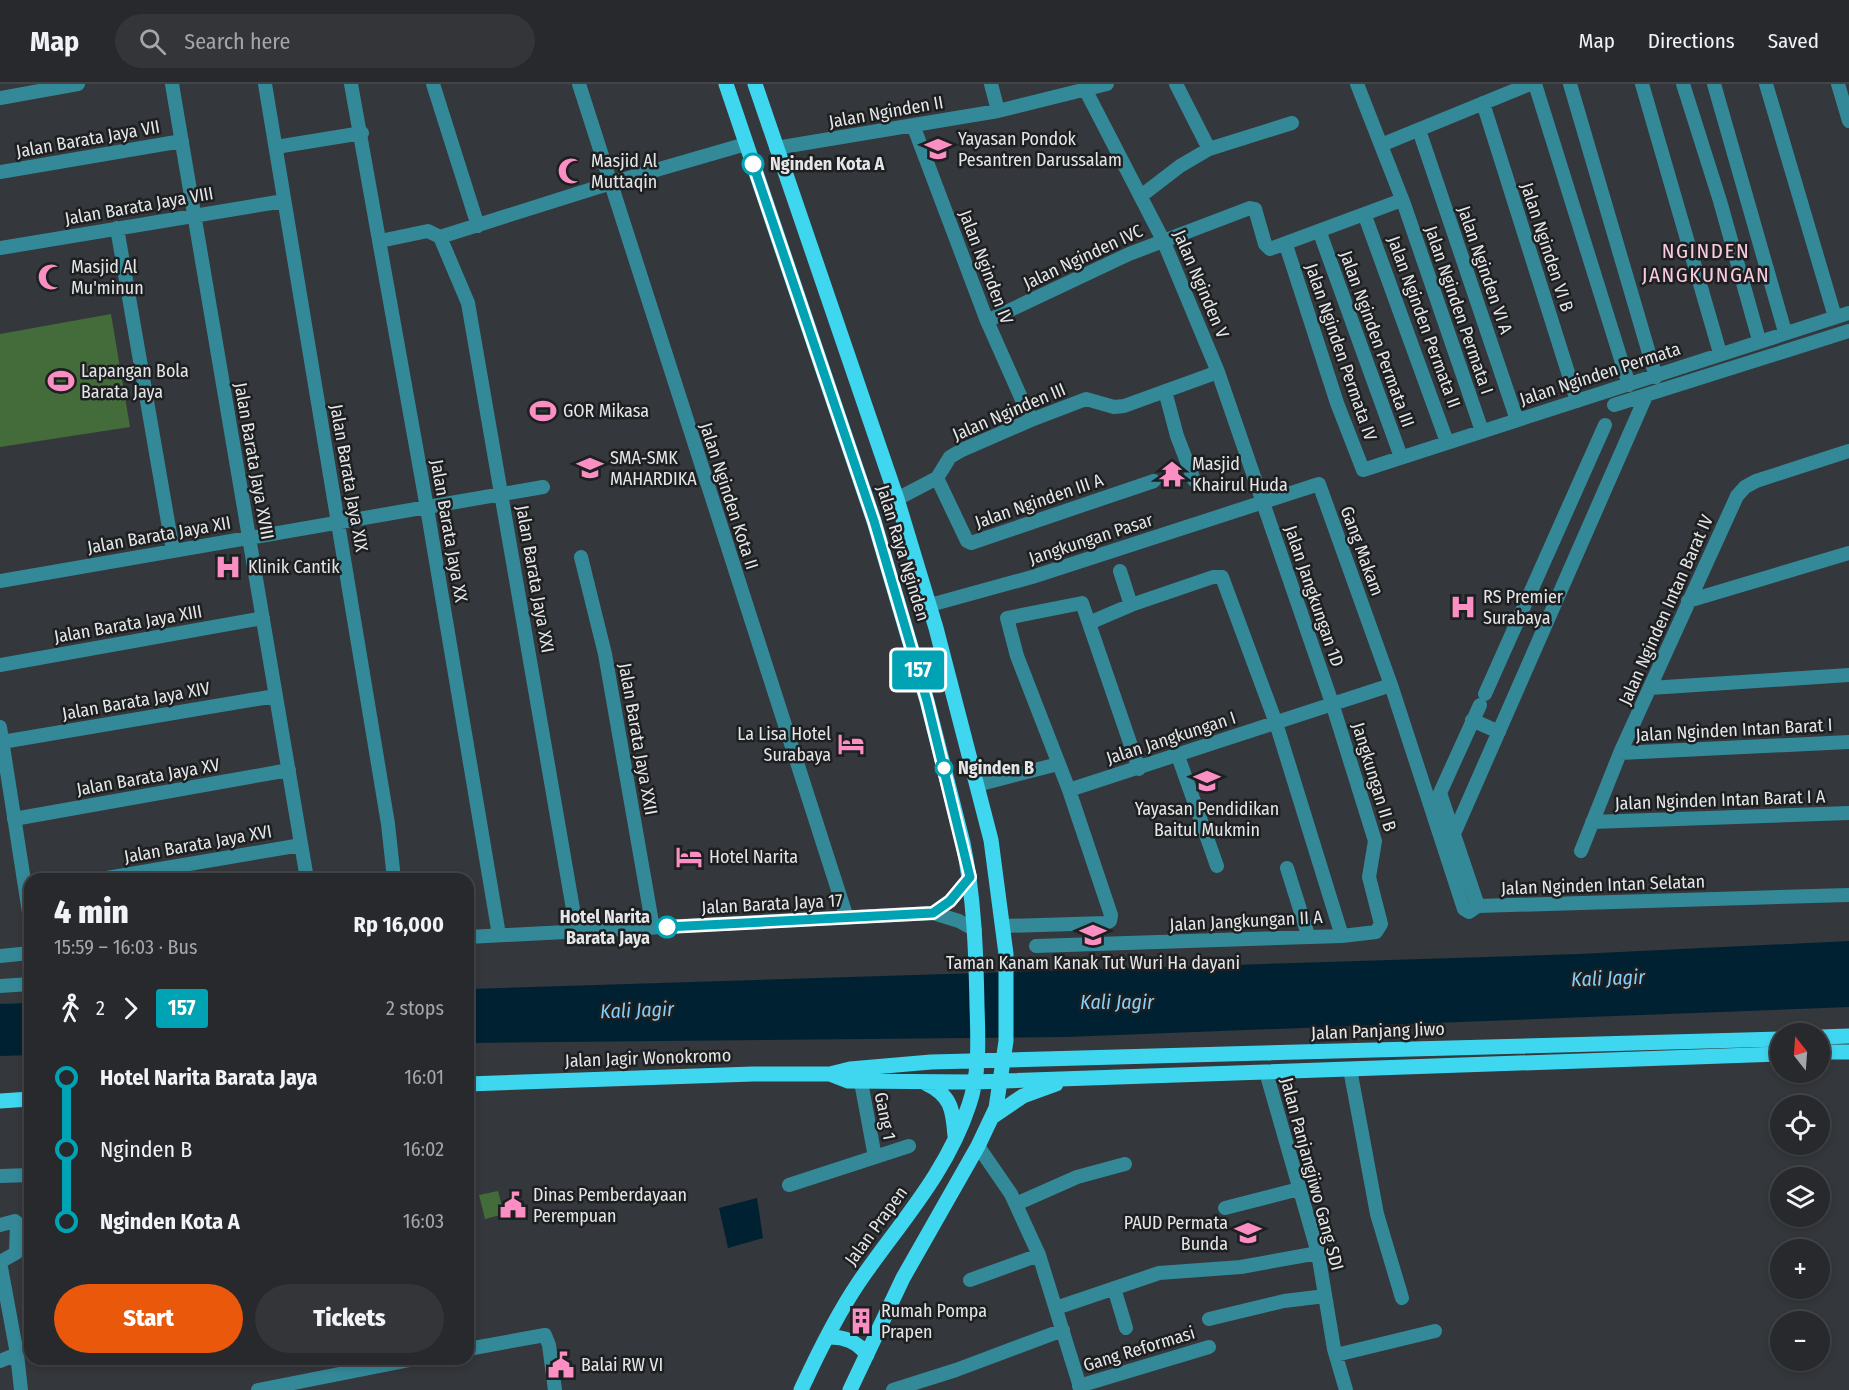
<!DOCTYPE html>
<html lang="en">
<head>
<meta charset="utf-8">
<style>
	body { margin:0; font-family:"Fira Sans Condensed",sans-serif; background:#333538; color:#f1f3f6; height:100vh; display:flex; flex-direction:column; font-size:22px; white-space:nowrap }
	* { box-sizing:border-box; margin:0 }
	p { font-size:20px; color:#a4a6a9 }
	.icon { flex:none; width:33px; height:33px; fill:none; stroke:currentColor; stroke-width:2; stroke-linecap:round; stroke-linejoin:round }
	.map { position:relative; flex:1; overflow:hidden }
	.sheet { position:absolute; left:24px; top:789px; width:450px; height:492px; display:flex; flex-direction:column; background:#27292c; border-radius:18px; box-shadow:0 3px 9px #0003,0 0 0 2px #434548 }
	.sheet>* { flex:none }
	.badge { padding:0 12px; border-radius:4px; font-size:21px; line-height:39px }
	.needle { width:39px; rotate:343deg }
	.tools { position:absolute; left:1770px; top:939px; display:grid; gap:12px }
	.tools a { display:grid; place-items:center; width:60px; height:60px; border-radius:50%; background:#27292c; box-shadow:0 3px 9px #0003,0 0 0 2px #434548; font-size:30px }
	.map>.badge { position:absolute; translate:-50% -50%; box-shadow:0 0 0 3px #fff }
	.legs { display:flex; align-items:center; gap:9px; height:66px; padding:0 30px; font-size:20px }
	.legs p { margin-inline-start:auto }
	.headline { display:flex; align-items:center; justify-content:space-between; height:102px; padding:0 30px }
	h1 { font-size:33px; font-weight:800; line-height:45px }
	.action { display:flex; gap:12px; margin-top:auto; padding:12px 30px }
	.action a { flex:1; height:69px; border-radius:36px; background:#ea580c; color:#fff; font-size:24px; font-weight:800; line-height:69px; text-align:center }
	.action a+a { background:#333538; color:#f1f3f6 }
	ul { padding:0 30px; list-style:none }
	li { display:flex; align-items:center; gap:21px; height:72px; font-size:22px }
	li i { display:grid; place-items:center; width:9px; height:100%; margin:0 8px; background:currentColor }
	li i::after { content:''; width:15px; height:15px; margin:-8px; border:4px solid; border-radius:50%; background:#27292c }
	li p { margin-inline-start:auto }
	li:first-child i { background:linear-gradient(#0000 50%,currentColor 0) }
	li:last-child i { background:linear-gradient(currentColor 50%,#0000 0) }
	header { display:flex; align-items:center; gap:36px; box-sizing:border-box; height:84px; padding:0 30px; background:#27292c; border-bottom:2px solid #434548 }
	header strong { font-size:28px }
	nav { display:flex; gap:33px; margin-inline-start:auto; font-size:21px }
	.search { width:420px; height:54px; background:#333538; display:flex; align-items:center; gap:15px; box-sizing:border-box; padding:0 21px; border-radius:33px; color:#a4a6a9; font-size:22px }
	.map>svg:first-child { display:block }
</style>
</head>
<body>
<header>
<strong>Map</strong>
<div class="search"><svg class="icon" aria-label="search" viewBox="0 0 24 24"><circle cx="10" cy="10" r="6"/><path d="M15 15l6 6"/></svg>Search here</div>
<nav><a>Map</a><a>Directions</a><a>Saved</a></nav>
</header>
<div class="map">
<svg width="1849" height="1306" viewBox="0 0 1849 1306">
	<rect width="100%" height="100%" fill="#34373b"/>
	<path fill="#446c3a" d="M 111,230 L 130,343 L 0,363 L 0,250 Z
		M 498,1107 L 504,1130 L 485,1135 L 479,1111 Z"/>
	<path fill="#002132" d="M 1849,857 L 1849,923 L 1066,953 L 468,959 L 468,905 L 1578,870 Z
		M 30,919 L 30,971 L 0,972 L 0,920 Z
		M 757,1114 L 763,1154 L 728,1164 L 719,1124 Z"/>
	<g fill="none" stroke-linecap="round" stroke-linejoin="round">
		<path stroke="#348999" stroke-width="14" d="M 172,0 L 307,795
			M 265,0 L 388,740 L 394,795
			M 351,0 L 427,424 L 499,851
			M 433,0 L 478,142
			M 579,0 L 847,834
			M 991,0 L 998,27
			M 1176,0 L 1209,65
			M 1357,0 L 1404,120 L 1482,347
			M 1535,0 L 1629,301
			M 1570,0 L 1656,293
			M 1642,0 L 1720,269
			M 1683,0 L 1720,117 L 1759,256
			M 1714,0 L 1785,248
			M 1766,0 L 1835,233
			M 1838,0 L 1849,37
			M 0,14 L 78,0
			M 1483,19 L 1577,317
			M 913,41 L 987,237 L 1031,336
			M 1419,46 L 1517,336
			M 1381,61 L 1530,0
			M 276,63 L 362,49
			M 776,64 L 998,27 L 1107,0
			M 0,88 L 182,57
			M 1141,112 L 1180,82 L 1209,65 L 1292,39
			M 1365,132 L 1447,358
			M 117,144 L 173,467
			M 1320,149 L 1401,373
			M 440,153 L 468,219 L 577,848
			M 380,157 L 428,147 L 440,153 L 611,99 L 746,60
			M 1286,161 L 1337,319 L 1363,386 L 1849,229
			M 0,164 L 284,117
			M 987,237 L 1129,170 L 1250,124 L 1255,125 L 1265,160 L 1270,165 L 1402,116
			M 1165,307 L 1177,352 L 1194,396
			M 1614,321 L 1849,247
			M 937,394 L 967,457 L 971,459 L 1154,397
			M 897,415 L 937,394 L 950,373 L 962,366 L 1031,336 L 1086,315 L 1114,323 L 1124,322 L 1218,288
			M 581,473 L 605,570 L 653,844
			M 1120,487 L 1131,521
			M 0,497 L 543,403
			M 1688,517 L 1849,469
			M 930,521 L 1032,493 L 1319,400 L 1391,601 L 1464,825 L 1469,828 L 1478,822
			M 1089,539 L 1131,521 L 1213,493 L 1222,493 L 1276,639 L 1342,852
			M 0,581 L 263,534
			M 1650,604 L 1849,591
			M 1485,610 L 1605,341
			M 1472,636 L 1499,648
			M 0,643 L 30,835
			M 2,658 L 275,612
			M 1620,669 L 1849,658
			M 1178,672 L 1217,782
			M 977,701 L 1058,680
			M 1069,706 L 1391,601
			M 14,735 L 289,686
			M 1592,738 L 1849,729
			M 1453,752 L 1646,312
			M 1581,767 L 1620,669 L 1737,412 L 1745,403 L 1756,397 L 1849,367
			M 1287,784 L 1308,851
			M 101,795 L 301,761
			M 1478,822 L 1849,811
			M 1478,822 L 1440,709 L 1480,621
			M 933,829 L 950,817 L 970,793
			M 1004,842 L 1106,839 L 1110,837 L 1111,831 L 1069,706 L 1017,572 L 1007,534 L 1082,519 L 1139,685
			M 468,853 L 933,829 L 959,837 L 975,846
			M 1036,862 L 1342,852 L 1376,848 L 1381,840 L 1369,793 L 1375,757 L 1332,619 L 1218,288 L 1163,156 L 1086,7
			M 0,872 L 30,869
			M 0,902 L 30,900
			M 1350,985 L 1377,1130 L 1402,1214
			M 1266,988 L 1318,1169 L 1334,1265 L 1346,1306
			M 861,998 L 875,1073
			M 978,1062 L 1011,1110 L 1039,1171 L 1081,1306
			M 0,1092 L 30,1091
			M 789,1101 L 909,1062
			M 1016,1120 L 1077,1093 L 1125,1080
			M 1225,1124 L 1299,1105
			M 0,1141 L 15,1137 L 17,1139 L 16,1169 L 0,1178 L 17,1270 L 21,1306
			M 970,1196 L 1039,1171
			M 1114,1204 L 1126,1244
			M 1056,1224 L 1159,1189 L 1241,1183 L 1318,1169
			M 1209,1235 L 1284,1217 L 1325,1212
			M 468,1265 L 545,1251 L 549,1261 L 555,1306
			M 1336,1271 L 1435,1247
			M 0,1277 L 17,1270
			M 1079,1302 L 1209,1263
			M 258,1306 L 415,1275
			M 893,1306 L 956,1286 L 1063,1246"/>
		<path stroke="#3fd6f0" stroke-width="15" d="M 726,0 L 874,437 L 927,617 L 963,759 C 974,812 976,867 977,922 C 978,954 980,989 969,1021 C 947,1089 898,1141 859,1198 C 836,1232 818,1269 801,1306
			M 755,0 L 897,415 L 936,544 L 991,756 L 1006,870 L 1006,957 L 996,1024 L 978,1062 L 903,1194 L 850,1306
			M 1820,953 L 1849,952
			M 1820,968 L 1849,968
			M 830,990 L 848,997 L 974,998 L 1780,970
			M 925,999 C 951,1011 953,1025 955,1052
			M 468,1000 L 753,990 L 830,990 L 850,985 L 931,978 L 1780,955
			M 0,1017 L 30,1015
			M 992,1033 L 1023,1012 L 1056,1000
			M 828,1253 C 843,1252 858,1258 867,1271"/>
	</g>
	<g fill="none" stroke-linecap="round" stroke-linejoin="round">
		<g stroke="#fff" stroke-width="14">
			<path id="line-1" d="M 667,843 L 933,829 L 950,817 L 970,793 L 927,617 L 874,437 L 753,80"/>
		</g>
		<use href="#line-1" stroke="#00a3b4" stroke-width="9"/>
	</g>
	<defs>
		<g id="school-bare" transform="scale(2.07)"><path d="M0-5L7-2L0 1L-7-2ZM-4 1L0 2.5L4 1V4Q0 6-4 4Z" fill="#fb8fc4" stroke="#1d1f20" stroke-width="2.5" paint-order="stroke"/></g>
		<g id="mosque-bare" transform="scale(2.07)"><path d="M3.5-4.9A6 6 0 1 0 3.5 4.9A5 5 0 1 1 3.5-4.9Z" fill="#fb8fc4" stroke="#1d1f20" stroke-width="2.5" paint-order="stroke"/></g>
		<g id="stadium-bare" transform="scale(2.07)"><path d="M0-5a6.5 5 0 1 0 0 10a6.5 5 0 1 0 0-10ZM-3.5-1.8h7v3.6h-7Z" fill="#fb8fc4" stroke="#1d1f20" stroke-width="2.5" paint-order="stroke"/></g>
		<g id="temple-bare" transform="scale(2.07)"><path d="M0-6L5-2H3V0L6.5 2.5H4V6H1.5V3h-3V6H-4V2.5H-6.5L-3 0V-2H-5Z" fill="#fb8fc4" stroke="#1d1f20" stroke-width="2.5" paint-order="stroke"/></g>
		<g id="hospital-bare" transform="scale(2.07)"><path d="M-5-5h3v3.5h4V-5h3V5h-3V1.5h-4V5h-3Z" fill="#fb8fc4" stroke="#1d1f20" stroke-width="2.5" paint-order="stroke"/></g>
		<g id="hotel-bare" transform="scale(2.07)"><path d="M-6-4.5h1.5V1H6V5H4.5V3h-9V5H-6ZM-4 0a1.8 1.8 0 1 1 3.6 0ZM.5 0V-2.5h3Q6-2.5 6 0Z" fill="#fb8fc4" stroke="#1d1f20" stroke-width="2.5" paint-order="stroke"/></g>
		<g id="civic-bare" transform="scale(2.07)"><path d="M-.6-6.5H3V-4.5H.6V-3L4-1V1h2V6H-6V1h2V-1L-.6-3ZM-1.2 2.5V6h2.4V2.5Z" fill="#fb8fc4" stroke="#1d1f20" stroke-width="2.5" paint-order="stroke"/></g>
		<g id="building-bare" transform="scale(2.07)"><path d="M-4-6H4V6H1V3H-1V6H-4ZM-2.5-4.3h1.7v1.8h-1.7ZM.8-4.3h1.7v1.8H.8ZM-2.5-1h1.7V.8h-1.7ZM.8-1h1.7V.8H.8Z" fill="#fb8fc4" stroke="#1d1f20" stroke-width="2.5" paint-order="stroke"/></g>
	</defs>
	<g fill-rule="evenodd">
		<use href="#school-bare" x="938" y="65"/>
		<use href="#mosque-bare" x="571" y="87"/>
		<use href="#mosque-bare" x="51" y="193"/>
		<use href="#stadium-bare" x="61" y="297"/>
		<use href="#stadium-bare" x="543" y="327"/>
		<use href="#school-bare" x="590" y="384"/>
		<use href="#temple-bare" x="1172" y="390"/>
		<use href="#hospital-bare" x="228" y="483"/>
		<use href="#hospital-bare" x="1463" y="523"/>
		<use href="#hotel-bare" x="851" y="660"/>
		<use href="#school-bare" x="1207" y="697"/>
		<use href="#hotel-bare" x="689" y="773"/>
		<use href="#school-bare" x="1093" y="851"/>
		<use href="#civic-bare" x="513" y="1121"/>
		<use href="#school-bare" x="1248" y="1149"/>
		<use href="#building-bare" x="861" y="1237"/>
		<use href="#civic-bare" x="561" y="1281"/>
	</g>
	<g fill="#fff" stroke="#00a3b4" stroke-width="3">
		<circle cx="753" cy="80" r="10"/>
		<circle cx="944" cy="684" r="8"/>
		<circle cx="667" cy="843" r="10"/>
	</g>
	<g text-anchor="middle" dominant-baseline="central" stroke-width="5" stroke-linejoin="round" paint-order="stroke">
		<g font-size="18" fill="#e4e6e8" stroke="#1d1f20">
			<text transform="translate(886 28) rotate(-10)">Jalan Nginden II</text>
			<text transform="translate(88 55) rotate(-10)">Jalan Barata Jaya VII</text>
			<text transform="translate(139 122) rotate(-10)">Jalan Barata Jaya VIII</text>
			<text transform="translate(1547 163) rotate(72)">Jalan Nginden VI B</text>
			<text transform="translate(1083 173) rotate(-25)">Jalan Nginden IVC</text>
			<text transform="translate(986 183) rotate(69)">Jalan Nginden IV</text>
			<text transform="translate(1485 186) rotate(71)">Jalan Nginden VI A</text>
			<text transform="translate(1201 200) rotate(67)">Jalan Nginden V</text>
			<text transform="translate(1459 226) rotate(71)">Jalan Nginden Permata I</text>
			<text transform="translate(1424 238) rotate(70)">Jalan Nginden Permata II</text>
			<text transform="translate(1377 255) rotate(70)">Jalan Nginden Permata III</text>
			<text transform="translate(1341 268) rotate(71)">Jalan Nginden Permata IV</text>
			<text transform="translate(1600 290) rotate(-18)">Jalan Nginden Permata</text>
			<text transform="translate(1009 328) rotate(-23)">Jalan Nginden III</text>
			<text transform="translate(254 377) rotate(80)">Jalan Barata Jaya XVIII</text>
			<text transform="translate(349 394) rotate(80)">Jalan Barata Jaya XIX</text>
			<text transform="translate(729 412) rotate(72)">Jalan Nginden Kota II</text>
			<text transform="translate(1039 417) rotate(-19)">Jalan Nginden III A</text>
			<text transform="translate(449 447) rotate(80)">Jalan Barata Jaya XX</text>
			<text transform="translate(159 451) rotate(-10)">Jalan Barata Jaya XII</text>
			<text transform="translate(1091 455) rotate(-18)">Jangkungan Pasar</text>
			<text transform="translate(1362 467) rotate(70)">Gang Makam</text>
			<text transform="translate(903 469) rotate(73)">Jalan Raya Nginden</text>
			<text transform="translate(535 495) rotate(80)">Jalan Barata Jaya XXI</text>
			<text transform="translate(1314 512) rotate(71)">Jalan Jangkungan 1D</text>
			<text transform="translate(1666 526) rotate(-66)">Jalan Nginden Intan Barat IV</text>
			<text transform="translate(128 540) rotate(-10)">Jalan Barata Jaya XIII</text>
			<text transform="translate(136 617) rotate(-10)">Jalan Barata Jaya XIV</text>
			<text transform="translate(1734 646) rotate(-3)">Jalan Nginden Intan Barat I</text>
			<text transform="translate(1171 654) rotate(-18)">Jalan Jangkungan I</text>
			<text transform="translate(638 655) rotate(80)">Jalan Barata Jaya XXII</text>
			<text transform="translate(148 693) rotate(-10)">Jalan Barata Jaya XV</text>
			<text transform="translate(1374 693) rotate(73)">Jangkungan II B</text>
			<text transform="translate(1720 716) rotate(-2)">Jalan Nginden Intan Barat I A</text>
			<text transform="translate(198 760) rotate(-10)">Jalan Barata Jaya XVI</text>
			<text transform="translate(1603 801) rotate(-2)">Jalan Nginden Intan Selatan</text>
			<text transform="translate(772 820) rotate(-3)">Jalan Barata Jaya 17</text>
			<text transform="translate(1246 837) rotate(-3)">Jalan Jangkungan II A</text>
			<text transform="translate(1378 947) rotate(-2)">Jalan Panjang Jiwo</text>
			<text transform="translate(648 974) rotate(-2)">Jalan Jagir Wonokromo</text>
			<text transform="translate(885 1032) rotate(79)">Gang 1</text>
			<text transform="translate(1312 1090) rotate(75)">Jalan Panjangjiwo Gang SDI</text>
			<text transform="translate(876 1142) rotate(-54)">Jalan Prapen</text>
			<text transform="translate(1139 1265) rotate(-17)">Gang Reformasi</text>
		</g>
		<g font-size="18" fill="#e4e6e8" stroke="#1d1f20" text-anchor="start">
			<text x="958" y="55">Yayasan Pondok<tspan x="958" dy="21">Pesantren Darussalam</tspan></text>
			<text x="591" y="77">Masjid Al<tspan x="591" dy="21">Muttaqin</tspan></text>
			<text x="71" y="183">Masjid Al<tspan x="71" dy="21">Mu'minun</tspan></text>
			<text x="81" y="287">Lapangan Bola<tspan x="81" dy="21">Barata Jaya</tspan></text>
			<text x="563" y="327">GOR Mikasa</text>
			<text x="610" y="374">SMA-SMK<tspan x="610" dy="21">MAHARDIKA</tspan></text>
			<text x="1192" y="380">Masjid<tspan x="1192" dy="21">Khairul Huda</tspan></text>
			<text x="248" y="483">Klinik Cantik</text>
			<text x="1483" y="513">RS Premier<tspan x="1483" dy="21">Surabaya</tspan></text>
			<text x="831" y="650" text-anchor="end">La Lisa Hotel<tspan x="831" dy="21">Surabaya</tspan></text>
			<text x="1207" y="725" text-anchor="middle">Yayasan Pendidikan<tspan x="1207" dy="21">Baitul Mukmin</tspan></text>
			<text x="709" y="773">Hotel Narita</text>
			<text x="1093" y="879" text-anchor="middle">Taman Kanam Kanak Tut Wuri Ha dayani</text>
			<text x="533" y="1111">Dinas Pemberdayaan<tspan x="533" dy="21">Perempuan</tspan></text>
			<text x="1228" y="1139" text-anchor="end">PAUD Permata<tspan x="1228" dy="21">Bunda</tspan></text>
			<text x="881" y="1227">Rumah Pompa<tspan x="881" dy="21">Prapen</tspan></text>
			<text x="581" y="1281">Balai RW VI</text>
		</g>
		<g font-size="18" font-weight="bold" fill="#e4e6e8" stroke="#1d1f20" text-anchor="start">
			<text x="770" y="80">Nginden Kota A</text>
			<text x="958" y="684">Nginden B</text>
			<text x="650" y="833" text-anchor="end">Hotel Narita<tspan x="650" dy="21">Barata Jaya</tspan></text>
		</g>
		<g font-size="20" font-style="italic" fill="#86cff9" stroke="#1d1f20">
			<text transform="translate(1608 894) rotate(-2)">Kali Jagir</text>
			<text x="1117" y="918">Kali Jagir</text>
			<text transform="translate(637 926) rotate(-2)">Kali Jagir</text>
		</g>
		<g font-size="21" letter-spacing="1.5" fill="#facadf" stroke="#1d1f20">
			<text x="1706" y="167">NGINDEN<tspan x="1706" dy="24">JANGKUNGAN</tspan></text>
		</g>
	</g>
</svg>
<div class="tools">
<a><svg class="needle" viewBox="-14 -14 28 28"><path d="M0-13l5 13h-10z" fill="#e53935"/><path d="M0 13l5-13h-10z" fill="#a4a6a9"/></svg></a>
<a><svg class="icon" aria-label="locate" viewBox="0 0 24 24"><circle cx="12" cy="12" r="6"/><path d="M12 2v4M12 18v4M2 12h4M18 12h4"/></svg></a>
<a><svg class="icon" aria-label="layers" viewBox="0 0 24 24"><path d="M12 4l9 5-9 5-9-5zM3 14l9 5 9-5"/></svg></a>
<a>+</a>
<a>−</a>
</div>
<b class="badge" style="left:918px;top:586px;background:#00a3b4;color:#fff">157</b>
<section class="sheet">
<div class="headline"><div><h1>4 min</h1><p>15:59 – 16:03 · Bus</p></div><b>Rp 16,000</b></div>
<div class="legs"><svg class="icon" aria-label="walk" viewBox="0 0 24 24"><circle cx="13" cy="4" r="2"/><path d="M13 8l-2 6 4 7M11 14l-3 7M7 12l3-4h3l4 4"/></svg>2<svg class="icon" aria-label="forward" viewBox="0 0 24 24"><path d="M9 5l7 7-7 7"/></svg><b class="badge" style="background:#00a3b4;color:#fff">157</b><p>2 stops</p></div>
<ul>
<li><i style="color:#00a3b4"></i><b>Hotel Narita Barata Jaya</b><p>16:01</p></li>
<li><i style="color:#00a3b4"></i><span>Nginden B</span><p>16:02</p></li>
<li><i style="color:#00a3b4"></i><b>Nginden Kota A</b><p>16:03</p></li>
</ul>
<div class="action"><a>Start</a><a>Tickets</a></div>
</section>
</div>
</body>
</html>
